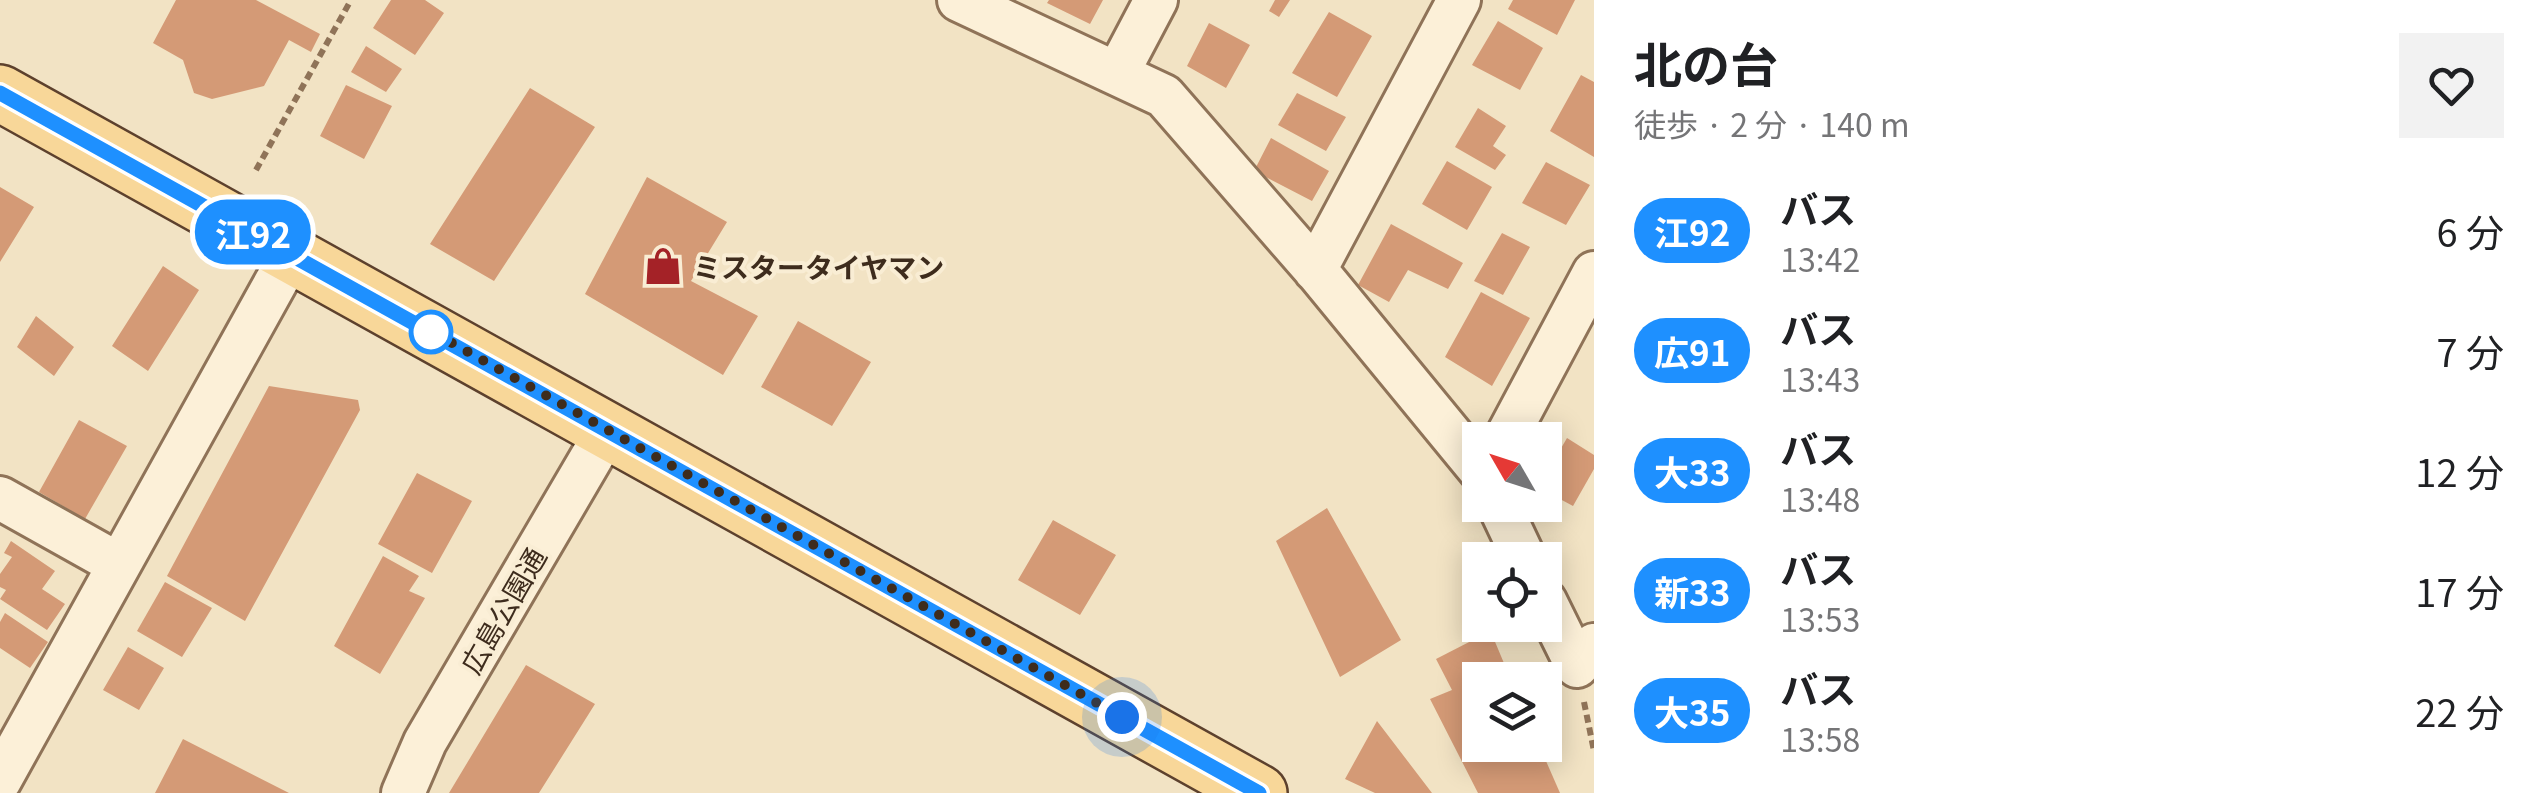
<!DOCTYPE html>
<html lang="ja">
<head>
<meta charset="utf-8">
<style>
	body { margin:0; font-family:Georgia,"Noto Sans JP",serif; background:#f2f2f2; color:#202124; height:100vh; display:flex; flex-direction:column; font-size:38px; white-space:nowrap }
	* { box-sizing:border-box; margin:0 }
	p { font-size:32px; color:#757577 }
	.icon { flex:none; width:55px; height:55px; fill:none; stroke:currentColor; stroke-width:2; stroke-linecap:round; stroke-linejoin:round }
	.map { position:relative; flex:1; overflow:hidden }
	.sheet { display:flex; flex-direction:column; background:#fff; width:950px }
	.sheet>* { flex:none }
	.badge { padding:0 20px; border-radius:32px; font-size:35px; line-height:65px }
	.needle { width:65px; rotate:309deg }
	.fabs { position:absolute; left:1462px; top:422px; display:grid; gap:20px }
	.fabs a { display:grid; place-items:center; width:100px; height:100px; border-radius:0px; background:#fff; box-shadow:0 5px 25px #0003; font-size:50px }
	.you { position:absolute; width:50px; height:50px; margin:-25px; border:8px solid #fff; border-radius:50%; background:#1a73e8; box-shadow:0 0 0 15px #1a73e833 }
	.map>.badge { position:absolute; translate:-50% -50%; box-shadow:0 0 0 5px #fff }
	.round { display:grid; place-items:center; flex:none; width:105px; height:105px; border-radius:0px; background:#f2f2f2 }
	.summary { display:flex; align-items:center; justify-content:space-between; height:170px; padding:0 40px }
	h1 { font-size:48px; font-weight:700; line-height:75px }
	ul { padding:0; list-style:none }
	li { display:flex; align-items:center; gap:30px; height:120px; padding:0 40px }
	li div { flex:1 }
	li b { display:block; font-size:38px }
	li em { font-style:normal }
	li .badge { min-width:110px; font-weight:700; text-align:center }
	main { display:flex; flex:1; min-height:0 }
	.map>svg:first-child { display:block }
</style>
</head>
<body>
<main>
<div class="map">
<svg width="1594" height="793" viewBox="0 0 1594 793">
	<rect width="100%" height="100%" fill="#f2e3c4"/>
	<path fill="#d49a76" d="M 176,0 L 256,0 L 320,34 L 311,52 L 289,40 L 264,86 L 212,99 L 194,93 L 183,60 L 153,43 Z
		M 391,0 L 425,0 L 444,13 L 415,55 L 373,28 Z
		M 1049,0 L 1103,0 L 1090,24 L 1047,3 Z
		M 1275,0 L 1290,0 L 1279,17 L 1269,11 Z
		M 1513,0 L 1575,0 L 1557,35 L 1508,9 Z
		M 1329,12 L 1372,36 L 1337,97 L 1292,73 Z
		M 1498,21 L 1543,48 L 1520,90 L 1472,65 Z
		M 1209,23 L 1250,45 L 1226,88 L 1187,66 Z
		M 366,46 L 402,69 L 386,92 L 351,72 Z
		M 1581,75 L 1594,82 L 1594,157 L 1550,131 Z
		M 346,85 L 392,106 L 364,159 L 320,136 Z
		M 530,88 L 595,127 L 494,281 L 430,244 Z
		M 1297,93 L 1346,117 L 1326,151 L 1278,125 Z
		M 1478,108 L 1506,126 L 1493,146 L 1506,155 L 1495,170 L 1455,147 Z
		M 1271,138 L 1329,171 L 1312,201 L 1254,171 Z
		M 1447,161 L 1492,187 L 1467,230 L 1422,204 Z
		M 1546,162 L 1590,185 L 1566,225 L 1522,203 Z
		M 647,177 L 727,222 L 691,281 L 758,316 L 723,375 L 585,294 Z
		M 0,187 L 34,207 L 0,262 Z
		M 1391,224 L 1463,263 L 1448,289 L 1408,270 L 1389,302 L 1358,285 Z
		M 1502,233 L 1530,247 L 1503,295 L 1474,281 Z
		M 163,266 L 199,290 L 148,371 L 112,346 Z
		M 1481,292 L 1530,318 L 1492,386 L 1445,357 Z
		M 36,316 L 74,347 L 54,376 L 17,347 Z
		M 798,321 L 871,362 L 832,426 L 761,387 Z
		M 269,386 L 358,400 L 360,410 L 245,621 L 167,576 Z
		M 79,420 L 127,446 L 85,519 L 39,492 Z
		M 1567,438 L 1594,455 L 1594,469 L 1573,506 L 1545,491 L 1545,476 Z
		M 417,473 L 472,501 L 432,573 L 378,544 Z
		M 1327,508 L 1401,640 L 1340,677 L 1276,541 Z
		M 1053,520 L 1116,555 L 1080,615 L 1018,580 Z
		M 11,541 L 55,571 L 42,589 L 65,604 L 47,630 L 0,599 L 6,590 L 0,587 L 0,574 L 12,557 L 4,553 Z
		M 383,556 L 419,576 L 409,591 L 425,598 L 380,674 L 334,646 Z
		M 165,582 L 212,608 L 182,657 L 137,631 Z
		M 5,613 L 48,642 L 30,668 L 0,648 L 0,622 Z
		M 1480,619 L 1480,625 L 1488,625 L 1511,680 L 1480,680 L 1480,745 L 1539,745 L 1560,793 L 1478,793 L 1430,699 L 1452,690 L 1436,659 L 1475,639 L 1468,623 Z
		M 128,647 L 164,668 L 139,710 L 103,690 Z
		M 526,665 L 595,704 L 539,793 L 449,793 Z
		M 1377,721 L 1432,793 L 1375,793 L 1345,779 Z
		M 183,739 L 289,793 L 155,793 Z"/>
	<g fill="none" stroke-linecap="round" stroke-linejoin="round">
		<g stroke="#8f7358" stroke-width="48">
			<path id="minor" d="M 959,0 L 1164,96 L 1319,274 L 1480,470
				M 1117,74 L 1156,0
				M 1315,270 L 1459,0
				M 1505,440 L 1594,273
				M 0,498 L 118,564
				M 1499,505 L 1525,560
				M 1545,601 L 1577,666 L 1594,645
				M 0,780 L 292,253
				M 403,793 L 425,742 L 607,431"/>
		</g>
		<g stroke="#5d412d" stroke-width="60">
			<path id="major" d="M 0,93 L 1259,793"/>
		</g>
		<path stroke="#8f7358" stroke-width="6" stroke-dasharray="8 5" stroke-linecap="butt" d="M 256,170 L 351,0
			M 1584,702 L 1594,751"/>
		<use href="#minor" stroke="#fcf0d8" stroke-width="42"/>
		<use href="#major" stroke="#f8d799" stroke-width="55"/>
	</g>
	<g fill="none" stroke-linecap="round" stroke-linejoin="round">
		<g stroke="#fff" stroke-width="22">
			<path id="line" d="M 0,93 L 1259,793"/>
		</g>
		<use href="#line" stroke="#1e90ff" stroke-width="15"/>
		<path stroke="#3e2c1d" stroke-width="10" stroke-dasharray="0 18" d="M 431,332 L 418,324 L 1122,717"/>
	</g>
	<defs>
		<g id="shop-bare" transform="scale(3)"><path d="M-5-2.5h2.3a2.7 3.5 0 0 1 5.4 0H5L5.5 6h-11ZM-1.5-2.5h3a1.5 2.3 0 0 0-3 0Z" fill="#a42227" stroke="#f9edd4" stroke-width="2.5" paint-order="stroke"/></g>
	</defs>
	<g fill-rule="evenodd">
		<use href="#shop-bare" x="663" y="266"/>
	</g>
	<circle fill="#fff" stroke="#1e90ff" stroke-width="5" cx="431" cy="332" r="20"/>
	<g text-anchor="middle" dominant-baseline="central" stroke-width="8" stroke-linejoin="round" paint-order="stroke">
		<g font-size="28" font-weight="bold" fill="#3e2c1d" stroke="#f9edd4" text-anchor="start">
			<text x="693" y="266">ミスタータイヤマン</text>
		</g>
		<g font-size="28" fill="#3e2c1d" stroke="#f9edd4">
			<text transform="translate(502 610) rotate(-60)">広島公園通</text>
		</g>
	</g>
</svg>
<div class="fabs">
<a><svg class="needle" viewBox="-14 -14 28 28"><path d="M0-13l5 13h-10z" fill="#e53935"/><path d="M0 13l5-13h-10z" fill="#757577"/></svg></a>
<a><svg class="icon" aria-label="locate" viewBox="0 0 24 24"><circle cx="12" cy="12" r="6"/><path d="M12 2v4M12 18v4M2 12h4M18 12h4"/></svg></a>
<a><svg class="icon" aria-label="layers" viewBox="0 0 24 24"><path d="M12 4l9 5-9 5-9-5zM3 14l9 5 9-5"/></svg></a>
</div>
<div class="you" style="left:1122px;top:717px"></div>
<b class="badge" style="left:253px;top:232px;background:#1e90ff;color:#fff">江92</b>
</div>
<section class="sheet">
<div class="summary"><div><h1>北の台</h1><p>徒歩 · 2 分 · 140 m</p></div><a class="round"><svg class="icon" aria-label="heart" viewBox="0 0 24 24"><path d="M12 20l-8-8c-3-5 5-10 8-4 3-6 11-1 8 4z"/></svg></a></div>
<ul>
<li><span class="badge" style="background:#1e90ff;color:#fff">江92</span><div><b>バス</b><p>13:42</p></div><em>6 分</em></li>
<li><span class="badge" style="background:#1e90ff;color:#fff">広91</span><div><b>バス</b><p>13:43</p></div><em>7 分</em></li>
<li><span class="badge" style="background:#1e90ff;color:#fff">大33</span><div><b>バス</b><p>13:48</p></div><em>12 分</em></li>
<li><span class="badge" style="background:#1e90ff;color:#fff">新33</span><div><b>バス</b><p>13:53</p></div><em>17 分</em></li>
<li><span class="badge" style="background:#1e90ff;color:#fff">大35</span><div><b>バス</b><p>13:58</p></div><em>22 分</em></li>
</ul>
</section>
</main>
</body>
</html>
